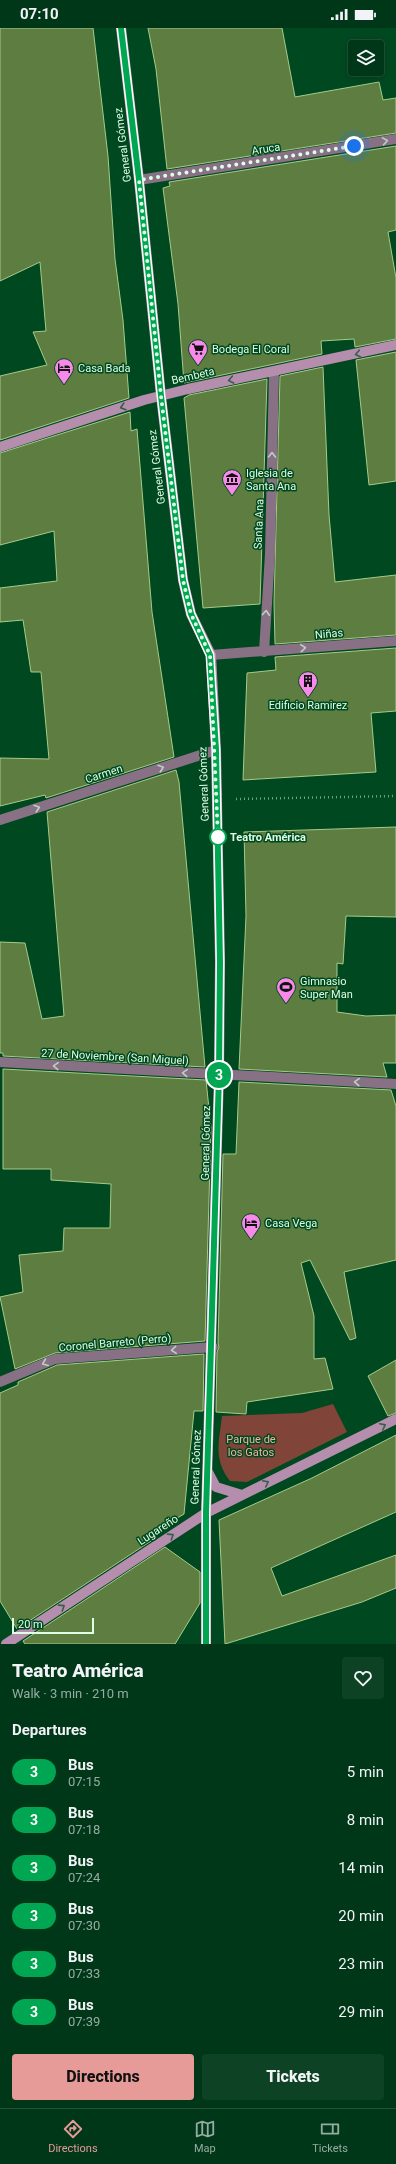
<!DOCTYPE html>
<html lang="en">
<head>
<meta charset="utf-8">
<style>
	body { margin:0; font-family:Roboto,sans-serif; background:#0e4225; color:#f1f3f6; height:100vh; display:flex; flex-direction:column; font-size:15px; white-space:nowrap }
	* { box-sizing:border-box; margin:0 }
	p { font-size:13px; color:#95aca2 }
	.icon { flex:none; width:22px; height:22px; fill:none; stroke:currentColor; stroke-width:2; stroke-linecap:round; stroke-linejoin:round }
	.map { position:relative; height:1616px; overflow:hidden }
	.drawer { display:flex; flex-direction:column; background:#003718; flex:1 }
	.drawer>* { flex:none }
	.badge { padding:0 8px; border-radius:13px; font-size:14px; line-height:26px }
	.buttons { position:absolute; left:348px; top:12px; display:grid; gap:8px }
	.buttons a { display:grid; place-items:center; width:36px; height:36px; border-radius:4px; background:#003718; box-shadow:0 2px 10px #0003,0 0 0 1px #225137; font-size:20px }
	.scale { position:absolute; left:12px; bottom:10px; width:82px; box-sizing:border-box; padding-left:4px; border:2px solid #defee5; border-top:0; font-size:11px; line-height:14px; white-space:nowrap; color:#defee5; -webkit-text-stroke:3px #004920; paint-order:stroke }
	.you { position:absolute; width:20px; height:20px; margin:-10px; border:3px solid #fff; border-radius:50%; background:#1a73e8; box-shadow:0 0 0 6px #1a73e833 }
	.map>.badge { position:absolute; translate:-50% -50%; box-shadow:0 0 0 2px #fff }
	h2 { padding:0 12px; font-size:15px; line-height:36px }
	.round { display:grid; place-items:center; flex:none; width:42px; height:42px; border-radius:4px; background:#0e4225 }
	.summary { display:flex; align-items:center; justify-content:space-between; height:68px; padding:0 12px }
	h1 { font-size:19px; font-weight:800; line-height:30px }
	.button { display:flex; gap:8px; margin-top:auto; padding:8px 12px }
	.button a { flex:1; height:46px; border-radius:4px; background:#e69b98; color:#111; font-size:16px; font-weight:800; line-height:46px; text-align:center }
	.button a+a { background:#0e4225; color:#f1f3f6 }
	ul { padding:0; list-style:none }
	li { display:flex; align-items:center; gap:12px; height:48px; padding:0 12px }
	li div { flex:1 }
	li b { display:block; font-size:15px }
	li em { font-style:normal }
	li .badge { min-width:44px; font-weight:700; text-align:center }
	.status { display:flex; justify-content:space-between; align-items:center; height:28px; padding:0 20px; background:#003718; direction:ltr }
	.status svg { height:11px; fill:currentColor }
	.tab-bar { display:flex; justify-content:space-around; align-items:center; height:56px; border-top:1px solid #225137; background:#003718; font-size:11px; color:#95aca2 }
	.tab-bar a { display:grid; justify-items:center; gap:2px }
	.tab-bar .current { color:#e69b98 }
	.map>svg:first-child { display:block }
</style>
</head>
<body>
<div class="status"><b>07:10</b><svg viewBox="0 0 49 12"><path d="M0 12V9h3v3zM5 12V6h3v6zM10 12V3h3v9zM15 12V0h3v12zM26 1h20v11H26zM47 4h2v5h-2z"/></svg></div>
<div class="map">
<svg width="396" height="1616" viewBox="0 0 396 1616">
	<rect width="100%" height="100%" fill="#004920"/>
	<path fill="#804438" d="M 333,1376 L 347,1404 L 247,1454 L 230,1453 C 213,1431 219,1414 222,1388 L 302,1385 Z"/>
	<path fill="#5d7d41" stroke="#a6ca8a" d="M 0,0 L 93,0 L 108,128 L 115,231 L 123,292 L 129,370 L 0,412 L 0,348 L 47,337 L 33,304 L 46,303 L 40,234 L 0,253 Z
		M 148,0 L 282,0 L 295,69 L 379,54 L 383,72 L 396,70 L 396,105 L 167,141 L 156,41 Z
		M 396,118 L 396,202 L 388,204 L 396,250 L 396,311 L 355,319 L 354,311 L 321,313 L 322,326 L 184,355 L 178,276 L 163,160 L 170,158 L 169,154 Z
		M 396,324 L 396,453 L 369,457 L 356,332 Z
		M 323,339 L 329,487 L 335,554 L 396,547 L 396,607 L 275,616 L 274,575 L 280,348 Z
		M 267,351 L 260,576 L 203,580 L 184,370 L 189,367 Z
		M 130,384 L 131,403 L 137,401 L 152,584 L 174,729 L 46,770 L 45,767 L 0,778 L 0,730 L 49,731 L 41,644 L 31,644 L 23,592 L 0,594 L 0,560 L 57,553 L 54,503 L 0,517 L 0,425 Z
		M 396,620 L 396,683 L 371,685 L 376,744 L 243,752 L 247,645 L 276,642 L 275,629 Z
		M 176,742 L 179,754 L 205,1039 L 3,1028 L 3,1025 L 0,1025 L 0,914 L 25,915 L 42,991 L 64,988 L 47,784 Z
		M 396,799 L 396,889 L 346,888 L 343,936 L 337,935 L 337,984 L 366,988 L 396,987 L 396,1035 L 383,1035 L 387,1049 L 239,1041 L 246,888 L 244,804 Z
		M 3,1041 L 206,1052 L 211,1100 L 205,1313 L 55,1325 L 15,1341 L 0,1269 L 23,1264 L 19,1227 L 63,1223 L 64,1200 L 110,1200 L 111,1156 L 51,1152 L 51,1141 L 3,1141 Z
		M 239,1054 L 391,1062 L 396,1078 L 396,1232 L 344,1244 L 356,1310 L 350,1312 L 310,1232 L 301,1235 L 314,1288 L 314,1331 L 325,1330 L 333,1361 L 247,1374 L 246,1386 L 216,1384 L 217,1324 L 219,1319 L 218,1315 L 223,1126 L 236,1126 Z
		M 204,1326 L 203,1383 L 194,1383 L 184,1486 L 149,1507 L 154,1511 L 17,1601 L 0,1573 L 0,1365 L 18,1357 L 18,1354 L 57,1337 Z
		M 396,1332 L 396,1385 L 388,1388 L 368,1348 Z
		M 396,1407 L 396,1484 L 271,1540 L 282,1568 L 396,1527 L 396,1560 L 362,1574 L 225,1616 L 219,1492 L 312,1450 Z
		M 165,1519 L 200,1544 L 200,1575 L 175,1616 L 25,1616 L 23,1613 Z"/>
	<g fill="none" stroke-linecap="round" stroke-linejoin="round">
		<path stroke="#6da281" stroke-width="2.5" stroke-dasharray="1 3" stroke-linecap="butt" d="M 236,771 L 396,768"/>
		<path stroke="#897185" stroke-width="10" d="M 139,152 L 396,111
			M 264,624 L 270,526 L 274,344
			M 211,627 L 396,613
			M 0,792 L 216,722
			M 0,1034 L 396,1056
			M 0,1354 L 55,1331 L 213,1319"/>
		<path stroke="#b58eae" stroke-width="10" d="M 121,0 L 139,152 L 161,368 L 183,552 L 191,586 L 211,627 L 216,722 L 220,933 L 219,1047 L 206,1485 L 206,1616
			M 0,419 L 144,372 L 188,361 L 396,317
			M 208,1444 L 216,1459 L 242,1467
			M 6,1616 L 206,1485 L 396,1391"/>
	</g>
	<defs><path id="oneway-chevron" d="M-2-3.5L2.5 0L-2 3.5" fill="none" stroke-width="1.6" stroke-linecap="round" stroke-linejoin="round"/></defs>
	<g stroke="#c0cdc3">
		<use href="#oneway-chevron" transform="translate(385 113) rotate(-10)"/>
		<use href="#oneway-chevron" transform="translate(272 427) rotate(-89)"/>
		<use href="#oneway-chevron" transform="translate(266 585) rotate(-86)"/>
		<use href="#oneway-chevron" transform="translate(303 620) rotate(-5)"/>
		<use href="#oneway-chevron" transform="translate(161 740) rotate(-18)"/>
		<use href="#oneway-chevron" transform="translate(37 780) rotate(-18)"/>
		<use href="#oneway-chevron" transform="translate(56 1038) rotate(-177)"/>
		<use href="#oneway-chevron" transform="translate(185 1045) rotate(-177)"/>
		<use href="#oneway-chevron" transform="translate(357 1054) rotate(-177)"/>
		<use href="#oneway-chevron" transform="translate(174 1322) rotate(175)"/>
		<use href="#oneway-chevron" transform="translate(45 1335) rotate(158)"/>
	</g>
	<g stroke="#365e4b">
		<use href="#oneway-chevron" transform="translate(358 326) rotate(168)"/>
		<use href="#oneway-chevron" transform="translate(231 352) rotate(169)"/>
		<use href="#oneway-chevron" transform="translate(123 379) rotate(162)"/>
		<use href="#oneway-chevron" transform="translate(383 1398) rotate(-26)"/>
		<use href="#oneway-chevron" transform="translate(266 1455) rotate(-26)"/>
		<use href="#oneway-chevron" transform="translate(171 1508) rotate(-33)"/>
		<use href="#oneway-chevron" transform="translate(62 1579) rotate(-33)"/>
	</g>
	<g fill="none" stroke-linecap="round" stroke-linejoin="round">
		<g stroke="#fff" stroke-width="9">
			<path id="line" d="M 121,0 L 139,152 L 161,368 L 183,552 L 191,586 L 210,627 L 216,722 L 220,934 L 219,1047 L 206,1485 L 206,1616"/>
		</g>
		<use href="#line" stroke="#00a651" stroke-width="6"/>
		<path stroke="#defee5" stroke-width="4" stroke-dasharray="0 7.2" d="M 218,809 L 210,627 L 191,586 L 183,552 L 161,368 L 139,152 L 354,118"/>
	</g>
	<defs>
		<g id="supermarket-pin" transform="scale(1)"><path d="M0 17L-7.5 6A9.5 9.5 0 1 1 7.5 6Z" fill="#f888ea" stroke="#004920"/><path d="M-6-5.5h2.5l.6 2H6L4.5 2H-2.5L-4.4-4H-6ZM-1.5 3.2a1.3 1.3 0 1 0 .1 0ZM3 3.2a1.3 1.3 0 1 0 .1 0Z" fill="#111"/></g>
		<g id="hotel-pin" transform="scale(1)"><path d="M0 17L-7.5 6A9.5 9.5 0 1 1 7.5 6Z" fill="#f888ea" stroke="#004920"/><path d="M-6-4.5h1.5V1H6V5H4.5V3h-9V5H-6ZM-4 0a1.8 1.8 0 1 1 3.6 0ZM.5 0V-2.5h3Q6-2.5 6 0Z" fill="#111"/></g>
		<g id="museum-pin" transform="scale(1)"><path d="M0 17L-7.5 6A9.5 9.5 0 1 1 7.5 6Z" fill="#f888ea" stroke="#004920"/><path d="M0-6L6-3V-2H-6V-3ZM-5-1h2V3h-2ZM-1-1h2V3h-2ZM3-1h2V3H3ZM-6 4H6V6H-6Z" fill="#111"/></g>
		<g id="building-pin" transform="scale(1)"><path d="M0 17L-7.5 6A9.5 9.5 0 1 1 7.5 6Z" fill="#f888ea" stroke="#004920"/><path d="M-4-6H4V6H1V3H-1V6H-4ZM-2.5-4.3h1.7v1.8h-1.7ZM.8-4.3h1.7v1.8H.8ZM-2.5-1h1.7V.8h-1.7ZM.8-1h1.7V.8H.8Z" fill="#111"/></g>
		<g id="stadium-pin" transform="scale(1)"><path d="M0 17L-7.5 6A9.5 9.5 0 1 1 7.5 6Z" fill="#f888ea" stroke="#004920"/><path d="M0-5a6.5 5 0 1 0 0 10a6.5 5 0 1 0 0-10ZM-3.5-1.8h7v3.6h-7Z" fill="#111"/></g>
	</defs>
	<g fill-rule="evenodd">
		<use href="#supermarket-pin" x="198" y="321"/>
		<use href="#hotel-pin" x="64" y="340"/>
		<use href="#museum-pin" x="232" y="451"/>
		<use href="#building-pin" x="308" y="653"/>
		<use href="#stadium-pin" x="286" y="959"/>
		<use href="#hotel-pin" x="251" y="1195"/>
	</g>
	<circle fill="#fff" stroke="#00a651" stroke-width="2" cx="218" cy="809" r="8"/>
	<g text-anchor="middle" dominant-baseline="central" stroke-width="3" stroke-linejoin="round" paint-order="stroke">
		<g font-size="11" fill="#defee5" stroke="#004920">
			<text transform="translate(123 117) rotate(-97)">General Gómez</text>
			<text transform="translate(266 121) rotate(-9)">Aruca</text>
			<text transform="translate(193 348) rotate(-13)">Bembeta</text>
			<text transform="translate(157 439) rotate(-97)">General Gómez</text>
			<text transform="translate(259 496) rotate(-88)">Santa Ana</text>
			<text transform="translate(329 606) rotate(-5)">Niñas</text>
			<text transform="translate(104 746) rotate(-18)">Carmen</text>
			<text transform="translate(204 756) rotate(-92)">General Gómez</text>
			<text transform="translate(115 1029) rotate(3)">27 de Noviembre (San Miguel)</text>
			<text transform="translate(206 1115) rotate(-89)">General Gómez</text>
			<text transform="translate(115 1315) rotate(-5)">Coronel Barreto (Perro)</text>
			<text transform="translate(196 1439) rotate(-88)">General Gómez</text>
			<text transform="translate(158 1502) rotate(-33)">Lugareño</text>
		</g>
		<g font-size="11" fill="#defee5" stroke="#004920" text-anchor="start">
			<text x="212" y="321">Bodega El Coral</text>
			<text x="78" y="340">Casa Bada</text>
			<text x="246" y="445">Iglesia de<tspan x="246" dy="13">Santa Ana</tspan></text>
			<text x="308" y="677" text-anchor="middle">Edificio Ramirez</text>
			<text x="300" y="953">Gimnasio<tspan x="300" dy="13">Super Man</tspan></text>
			<text x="265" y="1195">Casa Vega</text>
		</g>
		<g font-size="11" font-weight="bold" fill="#defee5" stroke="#004920" text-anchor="start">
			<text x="230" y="809">Teatro América</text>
		</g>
		<g font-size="11" fill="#f2b1a3" stroke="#004920">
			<text x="251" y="1411">Parque de<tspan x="251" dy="13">los Gatos</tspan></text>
		</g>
	</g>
</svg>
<div class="buttons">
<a><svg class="icon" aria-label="layers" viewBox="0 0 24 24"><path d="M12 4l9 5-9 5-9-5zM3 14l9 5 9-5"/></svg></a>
</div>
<div class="scale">20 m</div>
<div class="you" style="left:354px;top:118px"></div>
<b class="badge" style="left:219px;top:1047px;background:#00a651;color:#fff">3</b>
</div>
<section class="drawer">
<div class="summary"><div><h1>Teatro América</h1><p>Walk · 3 min · 210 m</p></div><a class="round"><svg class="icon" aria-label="heart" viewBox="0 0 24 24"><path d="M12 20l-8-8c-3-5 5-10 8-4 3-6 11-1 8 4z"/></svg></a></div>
<h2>Departures</h2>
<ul>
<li><span class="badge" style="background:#00a651;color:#fff">3</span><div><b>Bus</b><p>07:15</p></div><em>5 min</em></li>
<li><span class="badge" style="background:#00a651;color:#fff">3</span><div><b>Bus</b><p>07:18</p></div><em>8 min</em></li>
<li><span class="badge" style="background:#00a651;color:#fff">3</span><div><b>Bus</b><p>07:24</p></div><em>14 min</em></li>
<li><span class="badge" style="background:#00a651;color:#fff">3</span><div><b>Bus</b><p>07:30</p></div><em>20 min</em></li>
<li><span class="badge" style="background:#00a651;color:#fff">3</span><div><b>Bus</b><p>07:33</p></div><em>23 min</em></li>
<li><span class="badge" style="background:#00a651;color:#fff">3</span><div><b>Bus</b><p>07:39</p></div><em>29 min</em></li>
</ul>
<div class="button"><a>Directions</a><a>Tickets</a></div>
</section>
<nav class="tab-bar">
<a class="current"><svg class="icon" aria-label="directions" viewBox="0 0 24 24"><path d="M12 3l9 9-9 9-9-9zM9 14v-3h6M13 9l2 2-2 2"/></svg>Directions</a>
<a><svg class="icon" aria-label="map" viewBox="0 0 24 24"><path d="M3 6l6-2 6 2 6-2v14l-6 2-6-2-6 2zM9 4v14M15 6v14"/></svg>Map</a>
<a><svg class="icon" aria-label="tickets" viewBox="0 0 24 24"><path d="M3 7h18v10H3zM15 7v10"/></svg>Tickets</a>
</nav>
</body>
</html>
